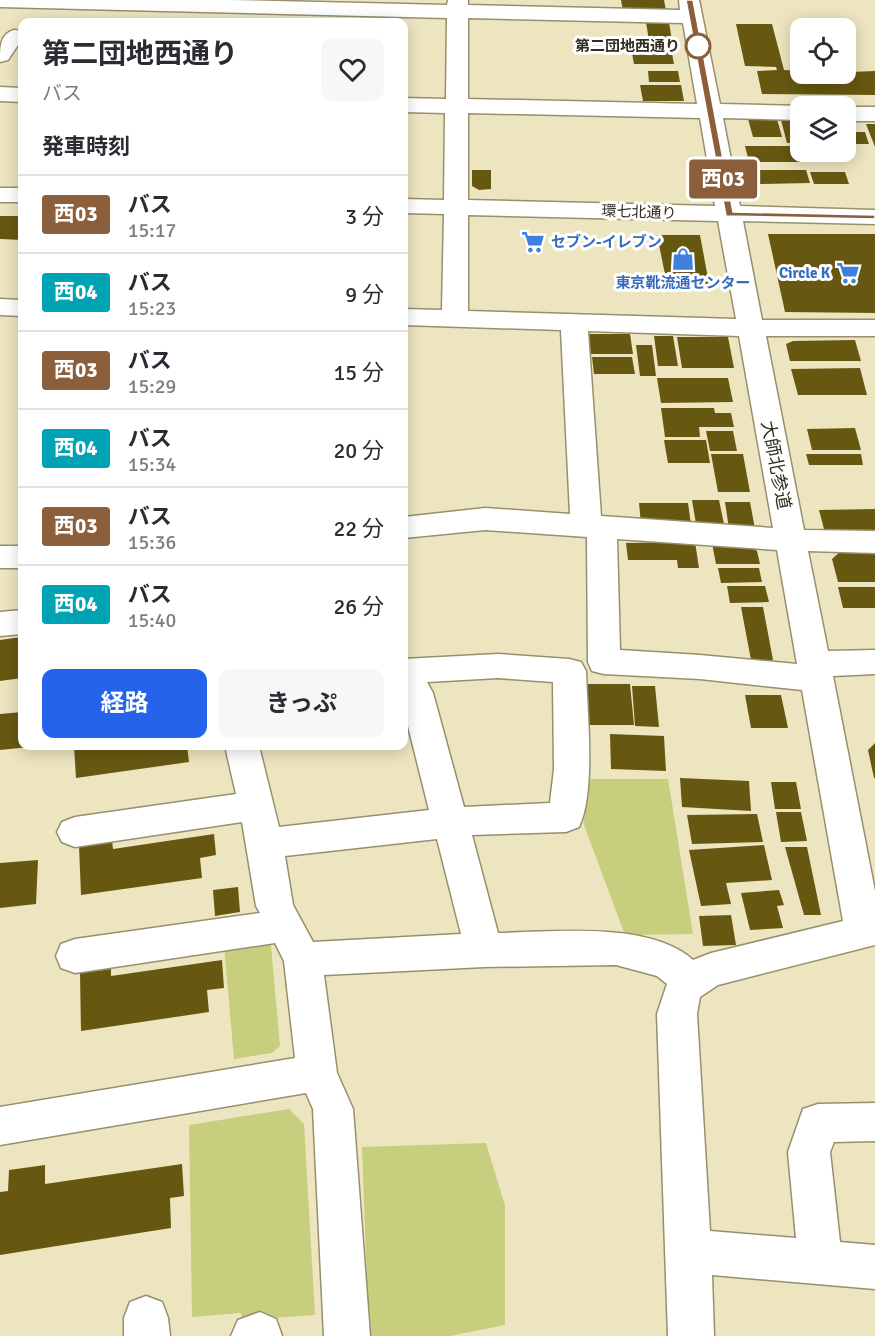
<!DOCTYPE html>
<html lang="ja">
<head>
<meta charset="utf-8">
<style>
	body { margin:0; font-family:Signika,"Noto Sans JP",sans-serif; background:#f7f7f7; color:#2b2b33; height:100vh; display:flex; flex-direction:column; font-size:22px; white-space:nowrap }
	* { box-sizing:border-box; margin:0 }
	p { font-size:20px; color:#7c7c81 }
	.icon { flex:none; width:33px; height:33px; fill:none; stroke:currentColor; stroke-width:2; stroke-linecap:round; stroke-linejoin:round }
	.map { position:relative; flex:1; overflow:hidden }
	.side { position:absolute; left:18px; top:18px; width:390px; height:732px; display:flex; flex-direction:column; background:#fff; border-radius:12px; box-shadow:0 3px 15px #0003 }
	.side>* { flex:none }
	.badge { padding:0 12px; border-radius:4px; font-size:21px; line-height:39px }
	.buttons { position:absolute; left:790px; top:18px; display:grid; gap:12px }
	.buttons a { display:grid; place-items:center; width:66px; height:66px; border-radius:12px; background:#fff; box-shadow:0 3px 15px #0003; font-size:30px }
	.map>.badge { position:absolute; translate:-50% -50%; box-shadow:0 0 0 3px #fff }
	h2 { padding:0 24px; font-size:22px; line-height:54px }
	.round { display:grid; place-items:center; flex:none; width:63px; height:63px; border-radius:12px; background:#f7f7f7 }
	.head { display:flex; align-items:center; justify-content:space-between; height:102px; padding:0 24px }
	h1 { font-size:28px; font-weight:700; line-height:45px }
	.button { display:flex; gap:12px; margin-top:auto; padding:12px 24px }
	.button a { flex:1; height:69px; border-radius:12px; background:#2563eb; color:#fff; font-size:24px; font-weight:700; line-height:69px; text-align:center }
	.button a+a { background:#f7f7f7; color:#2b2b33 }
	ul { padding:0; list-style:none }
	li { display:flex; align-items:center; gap:18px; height:78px; padding:0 24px; border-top:2px solid #e1e1e2 }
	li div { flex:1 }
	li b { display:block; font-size:22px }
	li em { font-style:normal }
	li .badge { min-width:66px; font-weight:700; text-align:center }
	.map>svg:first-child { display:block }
</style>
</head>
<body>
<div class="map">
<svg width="875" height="1336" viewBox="0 0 875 1336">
	<rect width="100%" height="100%" fill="#ede5c0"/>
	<path fill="#c7ce7d" d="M 582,779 L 668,779 L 693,934 L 625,935 L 584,825 Z
		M 261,940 L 271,946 L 280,1046 L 272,1053 L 234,1059 L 224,945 Z
		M 289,1109 L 304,1124 L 315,1315 L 242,1320 L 241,1313 L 192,1317 L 189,1125 Z
		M 486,1143 L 505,1206 L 505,1325 L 450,1336 L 369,1336 L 362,1147 Z"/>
	<path fill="#675811" d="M 621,0 L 664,0 L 666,11 L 623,11 Z
		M 646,22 L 669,22 L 672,41 L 649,41 Z
		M 736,24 L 772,24 L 784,70 L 801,71 L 801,74 L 875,71 L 875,95 L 762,94 L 757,71 L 777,70 L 776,67 L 745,66 Z
		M 630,43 L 670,43 L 674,64 L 634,64 Z
		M 648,71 L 678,71 L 680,82 L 649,82 Z
		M 640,85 L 681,85 L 684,101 L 643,101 Z
		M 748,119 L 777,119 L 782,137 L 753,137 Z
		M 781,120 L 801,120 L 801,143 L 787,143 Z
		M 866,124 L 875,124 L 875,147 Z
		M 846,132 L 865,132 L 869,144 L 846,144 Z
		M 745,146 L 795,146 L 800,162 L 749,162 Z
		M 805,152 L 841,152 L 845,162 L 808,162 Z
		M 472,170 L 491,170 L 491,189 L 479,190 L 472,186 Z
		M 755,170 L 806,170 L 810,183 L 758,184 Z
		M 810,172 L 845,172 L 849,184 L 814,184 Z
		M 0,216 L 22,216 L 22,240 L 0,239 Z
		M 768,234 L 875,234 L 875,313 L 785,312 Z
		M 657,235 L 700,235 L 710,289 L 668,289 Z
		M 587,334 L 630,334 L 633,354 L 589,354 Z
		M 654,336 L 673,336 L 678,366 L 658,366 Z
		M 677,337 L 728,337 L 734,368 L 682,368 Z
		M 855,340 L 861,361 L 790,361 L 786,344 L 793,341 Z
		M 636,345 L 652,345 L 656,376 L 640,376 Z
		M 592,357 L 632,357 L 635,374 L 594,374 Z
		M 860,368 L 867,395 L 798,395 L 791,369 Z
		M 657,378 L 728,378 L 733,402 L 661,403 Z
		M 661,408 L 714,408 L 715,413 L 731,413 L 734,427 L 699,427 L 700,437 L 665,437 Z
		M 855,428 L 861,450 L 812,450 L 807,429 Z
		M 706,431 L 733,431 L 737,451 L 710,451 Z
		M 664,440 L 706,440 L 710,463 L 668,463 Z
		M 711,454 L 743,454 L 750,492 L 718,492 Z
		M 806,454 L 861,454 L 863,465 L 809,465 Z
		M 692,500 L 719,500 L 724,524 L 696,524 Z
		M 725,502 L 750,502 L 755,529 L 729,529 Z
		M 639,503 L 688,503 L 691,524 L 641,524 Z
		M 875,509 L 875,532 L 825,533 L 819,510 Z
		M 695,542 L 699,568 L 678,568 L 677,560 L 628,560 L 626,543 Z
		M 712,543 L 745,543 L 757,551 L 760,564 L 716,564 Z
		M 842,550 L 875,550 L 875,582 L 838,582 L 832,559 Z
		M 718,568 L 759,568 L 762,582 L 721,583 Z
		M 727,586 L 765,586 L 769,602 L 730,603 Z
		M 838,587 L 875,587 L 875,608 L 843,608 Z
		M 741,607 L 763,607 L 773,660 L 751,660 Z
		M 22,637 L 22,678 L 0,681 L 0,640 Z
		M 585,684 L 630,684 L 634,725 L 582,725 Z
		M 632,686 L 655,686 L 659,727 L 635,726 Z
		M 745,695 L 781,695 L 788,728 L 751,728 Z
		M 22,712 L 22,746 L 29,747 L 0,750 L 0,714 Z
		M 610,734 L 664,736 L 666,771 L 611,769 Z
		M 875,743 L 875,778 L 874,778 L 868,750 Z
		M 74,746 L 187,746 L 189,762 L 76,778 Z
		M 680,778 L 749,781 L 751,811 L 682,807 Z
		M 771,782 L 796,782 L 801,809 L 775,809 Z
		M 776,812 L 801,812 L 807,841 L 781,842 Z
		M 757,814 L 763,842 L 692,844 L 687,815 Z
		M 214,834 L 216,855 L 200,858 L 202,878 L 81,895 L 79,846 L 112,841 L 113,849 Z
		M 764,845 L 772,880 L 726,883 L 731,904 L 701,906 L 689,850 Z
		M 785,847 L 807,847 L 821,915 L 804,915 Z
		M 38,860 L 36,904 L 0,908 L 0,863 Z
		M 238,887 L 240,912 L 215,916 L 213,890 Z
		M 779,890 L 784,905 L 777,906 L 783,928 L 750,930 L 741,893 Z
		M 731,915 L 736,945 L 703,946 L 699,916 Z
		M 222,960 L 224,988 L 207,990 L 209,1012 L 81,1031 L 80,973 L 111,969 L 111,976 Z
		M 182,1164 L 184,1196 L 170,1198 L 171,1228 L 0,1255 L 0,1192 L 8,1191 L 9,1170 L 45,1165 L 45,1184 Z"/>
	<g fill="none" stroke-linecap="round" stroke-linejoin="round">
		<g stroke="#978f6d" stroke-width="3">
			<path id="minor" d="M 0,0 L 230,0 L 447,5 L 448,0 L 468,0 L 468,5 L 680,10 L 679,0 L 699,0 L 720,104 L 803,106 L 801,120 L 723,118 L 740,206 L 875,210 L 875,224 L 743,221 L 762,320 L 875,320 L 875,336 L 766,336 L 804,530 L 875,531 L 875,553 L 808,551 L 828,651 L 875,650 L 875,674 L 833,676 L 875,891 L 875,945 L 718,985 L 700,997 L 697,1014 L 710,1231 L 796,1238 L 788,1152 L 803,1109 L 818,1104 L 875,1103 L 875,1141 L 834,1142 L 830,1152 L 840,1242 L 875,1245 L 875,1289 L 712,1275 L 714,1336 L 668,1336 L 657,1014 L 667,984 L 657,976 L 616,965 L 484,967 L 324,975 L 337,1073 L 353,1109 L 370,1336 L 324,1336 L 313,1109 L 306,1093 L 0,1145 L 0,1107 L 295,1058 L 284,961 L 275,943 L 75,973 L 61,968 L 56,956 L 61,944 L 75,939 L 260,913 L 256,906 L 242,822 L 75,847 L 62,842 L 57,832 L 62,822 L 75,817 L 236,794 L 225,746 L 259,746 L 279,827 L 429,810 L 404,710 L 404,659 L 498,654 L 569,659 L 581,662 L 586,671 C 587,712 596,792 579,827 L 566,832 L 472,835 L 498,933 C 554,932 650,921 693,960 L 711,953 L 843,921 L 802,690 L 700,679 L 604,674 L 592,671 L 588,662 L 587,537 L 485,530 L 404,538 L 404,517 L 485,508 L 570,514 L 561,330 L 404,325 L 404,309 L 442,310 L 444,214 L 404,213 L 404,199 L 444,200 L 445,113 L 404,112 L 404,98 L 446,99 L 447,18 L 0,7 ZM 468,18 L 683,23 L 697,104 L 468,99 ZM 468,113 L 700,118 L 715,206 L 468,200 ZM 468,215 L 718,221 L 736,319 L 468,311 ZM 588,331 L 739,336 L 773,528 L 601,516 ZM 617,539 L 777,550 L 797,664 L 700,655 L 620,650 ZM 498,678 L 553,682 L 554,769 L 550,803 L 464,807 L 433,693 L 427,682 ZM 437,839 L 461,934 L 313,942 L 293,905 L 285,856 Z
				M 14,30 L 22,31 L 22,39 L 8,60 L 0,62 C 0,47 0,34 14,30 Z
				M 0,87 L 22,88 L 22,102 L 0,101 Z
				M 846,107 L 875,107 L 875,121 L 846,121 Z
				M 0,188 L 22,188 L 22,202 L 0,202 Z
				M 0,299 L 22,300 L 22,316 L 0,315 Z
				M 0,546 L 22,546 L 22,568 L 0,568 Z
				M 22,610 L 22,634 L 0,636 L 0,612 Z
				M 146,1296 L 162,1302 L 168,1318 L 170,1336 L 124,1336 L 124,1318 L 130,1302 Z
				M 260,1312 L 276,1319 L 282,1336 L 231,1336 L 238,1320 Z"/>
		</g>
		<use href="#minor" fill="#fff" fill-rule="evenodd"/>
	</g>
	<path fill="#8b5e3c" stroke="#fff" stroke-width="1.5" d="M 686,0 L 693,0 L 733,212 L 875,215 L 875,219 L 726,216 Z"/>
	<defs>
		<g id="supermarket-bare" transform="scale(1.8)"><path d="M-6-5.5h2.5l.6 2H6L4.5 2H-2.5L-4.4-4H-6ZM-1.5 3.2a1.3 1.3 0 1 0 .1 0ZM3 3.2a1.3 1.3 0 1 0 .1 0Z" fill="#3f7fe0" stroke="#fff" stroke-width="2.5" paint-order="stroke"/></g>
		<g id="shop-bare" transform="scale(1.8)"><path d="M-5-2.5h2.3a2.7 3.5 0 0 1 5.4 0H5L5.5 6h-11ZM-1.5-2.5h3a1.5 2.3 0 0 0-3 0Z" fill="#3f7fe0" stroke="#fff" stroke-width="2.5" paint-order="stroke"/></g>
	</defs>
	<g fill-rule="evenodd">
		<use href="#supermarket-bare" x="533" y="242"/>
		<use href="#shop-bare" x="683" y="259"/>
		<use href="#supermarket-bare" x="848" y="273"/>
	</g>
	<circle fill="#fff" stroke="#8b5e3c" stroke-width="3" cx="698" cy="46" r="12"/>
	<g text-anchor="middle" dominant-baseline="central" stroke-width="6" stroke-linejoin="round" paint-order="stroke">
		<g font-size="15" font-weight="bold" fill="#312e20" stroke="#fff" text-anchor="end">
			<text x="680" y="46">第二団地西通り</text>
		</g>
		<g font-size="15" fill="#312e20" stroke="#fff">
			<text transform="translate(639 212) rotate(2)">環七北通り</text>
		</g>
		<g font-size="15" font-weight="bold" fill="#366cbe" stroke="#fff" text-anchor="start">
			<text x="551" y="242">セブン-イレブン</text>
			<text x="830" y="273" text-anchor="end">Circle K</text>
			<text x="683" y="283" text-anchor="middle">東京靴流通センター</text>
		</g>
		<g font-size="18" fill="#312e20" stroke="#fff">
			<text transform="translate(776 465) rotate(79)">大師北参道</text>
		</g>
	</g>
</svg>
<div class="buttons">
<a><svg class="icon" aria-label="locate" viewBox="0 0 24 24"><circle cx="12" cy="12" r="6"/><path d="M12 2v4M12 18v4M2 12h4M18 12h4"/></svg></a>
<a><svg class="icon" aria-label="layers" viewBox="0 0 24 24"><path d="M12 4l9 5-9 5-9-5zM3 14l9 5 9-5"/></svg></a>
</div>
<b class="badge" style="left:723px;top:179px;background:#8b5e3c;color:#fff">西03</b>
<section class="side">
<div class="head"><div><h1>第二団地西通り</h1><p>バス</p></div><a class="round"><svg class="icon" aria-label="heart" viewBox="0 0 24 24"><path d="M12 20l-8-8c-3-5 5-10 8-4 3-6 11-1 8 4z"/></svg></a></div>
<h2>発車時刻</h2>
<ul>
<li><span class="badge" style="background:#8b5e3c;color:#fff">西03</span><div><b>バス</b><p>15:17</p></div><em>3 分</em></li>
<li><span class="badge" style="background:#00a3b4;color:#fff">西04</span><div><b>バス</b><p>15:23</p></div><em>9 分</em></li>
<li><span class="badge" style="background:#8b5e3c;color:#fff">西03</span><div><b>バス</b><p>15:29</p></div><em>15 分</em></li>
<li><span class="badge" style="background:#00a3b4;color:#fff">西04</span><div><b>バス</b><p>15:34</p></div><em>20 分</em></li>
<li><span class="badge" style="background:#8b5e3c;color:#fff">西03</span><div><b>バス</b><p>15:36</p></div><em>22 分</em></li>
<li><span class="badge" style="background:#00a3b4;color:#fff">西04</span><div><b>バス</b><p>15:40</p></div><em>26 分</em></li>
</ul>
<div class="button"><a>経路</a><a>きっぷ</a></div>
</section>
</div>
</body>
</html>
